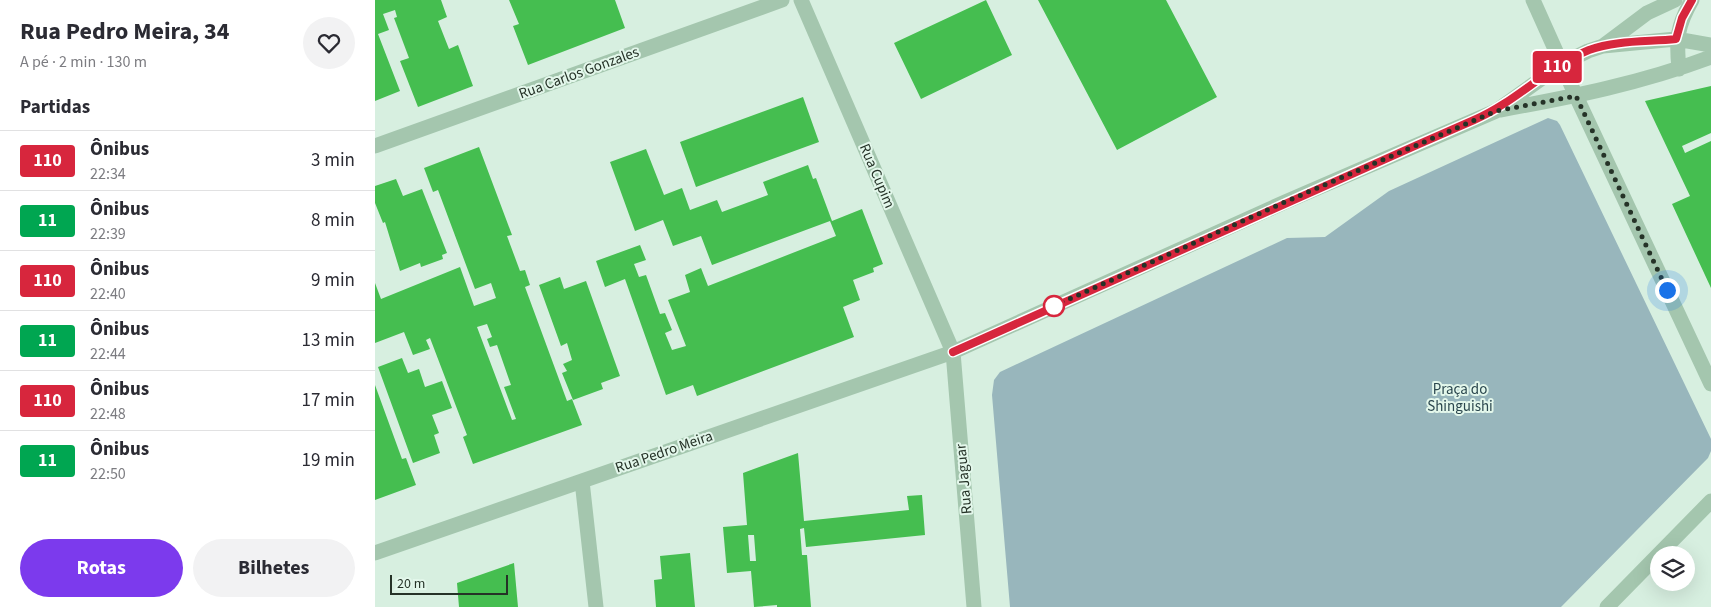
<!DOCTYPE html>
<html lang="pt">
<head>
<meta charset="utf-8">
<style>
	body { margin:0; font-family:"Source Sans 3",sans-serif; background:#f2f2f3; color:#2b2b33; height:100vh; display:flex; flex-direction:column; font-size:19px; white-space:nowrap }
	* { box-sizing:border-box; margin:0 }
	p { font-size:16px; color:#7c7c81 }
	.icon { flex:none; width:28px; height:28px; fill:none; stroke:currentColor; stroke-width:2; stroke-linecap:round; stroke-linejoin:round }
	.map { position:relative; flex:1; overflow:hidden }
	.drawer { display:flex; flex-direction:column; background:#fff; width:375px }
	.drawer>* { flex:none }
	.badge { padding:0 10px; border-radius:4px; font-size:18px; line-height:32px }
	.tools { position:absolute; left:1275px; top:546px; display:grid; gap:10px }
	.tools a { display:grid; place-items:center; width:45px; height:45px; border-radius:50%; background:#fff; box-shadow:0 5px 20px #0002; font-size:25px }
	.scale { position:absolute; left:15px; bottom:12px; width:118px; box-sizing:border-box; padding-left:5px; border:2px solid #253227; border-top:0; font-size:14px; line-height:18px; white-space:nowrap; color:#253227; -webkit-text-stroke:4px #e3f7eb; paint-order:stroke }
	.you { position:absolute; width:25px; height:25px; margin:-12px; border:4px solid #fff; border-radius:50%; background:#1a73e8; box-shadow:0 0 0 8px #1a73e833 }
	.map>.badge { position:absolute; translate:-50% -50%; box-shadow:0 0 0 2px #fff }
	h2 { padding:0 20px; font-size:19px; line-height:45px }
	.round { display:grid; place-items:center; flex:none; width:52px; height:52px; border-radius:26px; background:#f2f2f3 }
	.summary { display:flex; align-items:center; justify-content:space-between; height:85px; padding:0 20px }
	h1 { font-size:24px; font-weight:700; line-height:38px }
	.cta { display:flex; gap:10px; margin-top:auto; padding:10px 20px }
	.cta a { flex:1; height:58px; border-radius:30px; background:#7c3aed; color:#fff; font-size:20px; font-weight:700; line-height:58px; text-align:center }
	.cta a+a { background:#f2f2f3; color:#2b2b33 }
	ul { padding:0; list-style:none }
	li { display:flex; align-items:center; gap:15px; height:60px; padding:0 20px; border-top:1px solid #e1e1e2 }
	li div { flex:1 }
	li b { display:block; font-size:19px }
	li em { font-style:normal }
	li .badge { min-width:55px; font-weight:700; text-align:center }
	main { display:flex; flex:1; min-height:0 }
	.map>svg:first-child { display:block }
</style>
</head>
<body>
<main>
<section class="drawer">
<div class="summary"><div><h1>Rua Pedro Meira, 34</h1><p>A pé · 2 min · 130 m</p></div><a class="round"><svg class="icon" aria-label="heart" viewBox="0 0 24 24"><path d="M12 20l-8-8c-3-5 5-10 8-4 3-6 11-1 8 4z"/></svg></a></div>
<h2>Partidas</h2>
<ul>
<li><span class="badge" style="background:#d7263d;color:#fff">110</span><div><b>Ônibus</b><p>22:34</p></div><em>3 min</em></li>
<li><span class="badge" style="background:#00a651;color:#fff">11</span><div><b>Ônibus</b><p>22:39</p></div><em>8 min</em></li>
<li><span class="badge" style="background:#d7263d;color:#fff">110</span><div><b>Ônibus</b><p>22:40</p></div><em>9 min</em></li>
<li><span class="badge" style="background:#00a651;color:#fff">11</span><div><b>Ônibus</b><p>22:44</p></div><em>13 min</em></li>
<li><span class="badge" style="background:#d7263d;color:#fff">110</span><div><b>Ônibus</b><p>22:48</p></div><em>17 min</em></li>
<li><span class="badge" style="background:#00a651;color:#fff">11</span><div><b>Ônibus</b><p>22:50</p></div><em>19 min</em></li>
</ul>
<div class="cta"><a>Rotas</a><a>Bilhetes</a></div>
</section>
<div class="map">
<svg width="1336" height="607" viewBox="0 0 1336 607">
	<rect width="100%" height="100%" fill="#d7efe0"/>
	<path fill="#98b6bc" d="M 1173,118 L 1182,121 L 1185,125 L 1336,439 L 1336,451 L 1333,458 L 1186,607 L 635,607 L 617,395 L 619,380 L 625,372 L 912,238 L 950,237 L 1014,191 Z"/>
	<path fill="#45be50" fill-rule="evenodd" d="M 0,0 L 66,0 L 72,17 L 63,21 L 74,49 L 83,45 L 98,86 L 43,107 L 25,61 L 34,58 L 19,18 L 22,17 L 20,10 L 8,14 L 14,30 L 3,34 L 25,91 L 0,101 Z
		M 134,0 L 240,0 L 250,28 L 153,65 L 138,26 L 144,24 Z
		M 611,0 L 637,55 L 546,99 L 519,43 Z
		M 663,0 L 791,0 L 842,97 L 742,150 Z
		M 1336,86 L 1336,133 L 1307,146 L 1310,153 L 1336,141 L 1336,288 L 1297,204 L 1315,196 L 1270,101 Z
		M 428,97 L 444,142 L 321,187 L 305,142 Z
		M 104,147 L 137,235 L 132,236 L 145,271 L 150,270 L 155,285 L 150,287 L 192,401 L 197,399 L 207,425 L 98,464 L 88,437 L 92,435 L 55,338 L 51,340 L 55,349 L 38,355 L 29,332 L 0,343 L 0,283 L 6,299 L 85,267 L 99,306 L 121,298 L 116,283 L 100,289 L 63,190 L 58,192 L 49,168 ZM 112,324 L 117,337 L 112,339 L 115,347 L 122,345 L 136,385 L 129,387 L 141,419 L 137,420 L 102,327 Z
		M 271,149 L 289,195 L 307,188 L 315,210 L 342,200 L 347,212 L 393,195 L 388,182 L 433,165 L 438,179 L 441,178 L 457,221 L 487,209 L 508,264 L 498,268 L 499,272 L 478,280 L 485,300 L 468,307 L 479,337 L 322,396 L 318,385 L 291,395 L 250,279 L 230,287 L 221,261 L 265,245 L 271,260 L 259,264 L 264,277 L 271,275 L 285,314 L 290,313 L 297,330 L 290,333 L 297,350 L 311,346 L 293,300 L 315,292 L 310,275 L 326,268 L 333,286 L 461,236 L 455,221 L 337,265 L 326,236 L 298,246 L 288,220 L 260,231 L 235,162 Z
		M 21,179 L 28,196 L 47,189 L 72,253 L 67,255 L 68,259 L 46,267 L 45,263 L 25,271 L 10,222 L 8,223 L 0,203 L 0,186 Z
		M 185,277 L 189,289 L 211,281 L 245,376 L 226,383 L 228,389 L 198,400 L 187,373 L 192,371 L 188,364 L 197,360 L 192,343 L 186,346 L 164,285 Z
		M 27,358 L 33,373 L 44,369 L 50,387 L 67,381 L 77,408 L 57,415 L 64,433 L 59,435 L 65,453 L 38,463 L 3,367 Z
		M 0,385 L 27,459 L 31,458 L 41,485 L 0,500 Z
		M 423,453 L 429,521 L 534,510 L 532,496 L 547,495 L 550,535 L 431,547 L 429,528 L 425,529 L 427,555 L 432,555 L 436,607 L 402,607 L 402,605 L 379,607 L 376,571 L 352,573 L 348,527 L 372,525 L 368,473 ZM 373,535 L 379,535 L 381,561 L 375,561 Z
		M 315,553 L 320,607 L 281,607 L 279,580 L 287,579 L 285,556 Z
		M 139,563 L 143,607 L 84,607 L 82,583 Z"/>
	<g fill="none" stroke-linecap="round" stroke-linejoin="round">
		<path stroke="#a4c6ae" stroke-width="15" d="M 426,0 L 578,352 L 599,607
			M 1158,0 L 1201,96 L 1336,384
			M 1228,46 L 1272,13 L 1300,0
			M 1304,69 C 1301,39 1302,26 1317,0
			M 1125,110 C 1197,97 1267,83 1336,57
			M 0,146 L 407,0
			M 207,481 L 221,607
			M 0,553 L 578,352 L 910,202 L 1121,111 L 1187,64 L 1213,51 L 1228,46 L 1301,39 L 1336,45
			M 1232,607 L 1336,501"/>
	</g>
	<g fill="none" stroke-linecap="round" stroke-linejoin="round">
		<g stroke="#fff" stroke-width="11">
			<path id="line" d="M 578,352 C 752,274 925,196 1099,120 C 1141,102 1172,67 1214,50 C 1241,40 1273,42 1301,39 L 1307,18 L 1317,0"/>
		</g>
		<use href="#line" stroke="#d7263d" stroke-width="8"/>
		<path stroke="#253227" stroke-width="5" stroke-dasharray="0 9" d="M 679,306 L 910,202 L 1121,111 L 1201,96 L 1292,290"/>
	</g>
	<circle fill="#fff" stroke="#d7263d" stroke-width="2.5" cx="679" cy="306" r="10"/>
	<g text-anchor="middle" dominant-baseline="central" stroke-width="4" stroke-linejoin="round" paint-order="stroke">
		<g font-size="15" fill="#253227" stroke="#e3f7eb">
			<text transform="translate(204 73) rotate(-20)">Rua Carlos Gonzales</text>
			<text transform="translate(502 176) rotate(67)">Rua Cupim</text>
			<text transform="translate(289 452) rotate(-19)">Rua Pedro Meira</text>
			<text transform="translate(589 479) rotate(-95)">Rua Jaguar</text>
		</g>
		<g font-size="15" fill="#2b474e" stroke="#e3f7eb">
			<text x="1085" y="389">Praça do<tspan x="1085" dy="17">Shinguishi</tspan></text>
		</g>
	</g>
</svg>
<div class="tools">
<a><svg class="icon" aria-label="layers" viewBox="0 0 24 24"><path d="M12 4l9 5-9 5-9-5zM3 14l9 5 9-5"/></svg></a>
</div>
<div class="scale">20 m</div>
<div class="you" style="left:1292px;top:290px"></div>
<b class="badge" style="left:1182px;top:67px;background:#d7263d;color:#fff">110</b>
</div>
</main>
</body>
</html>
